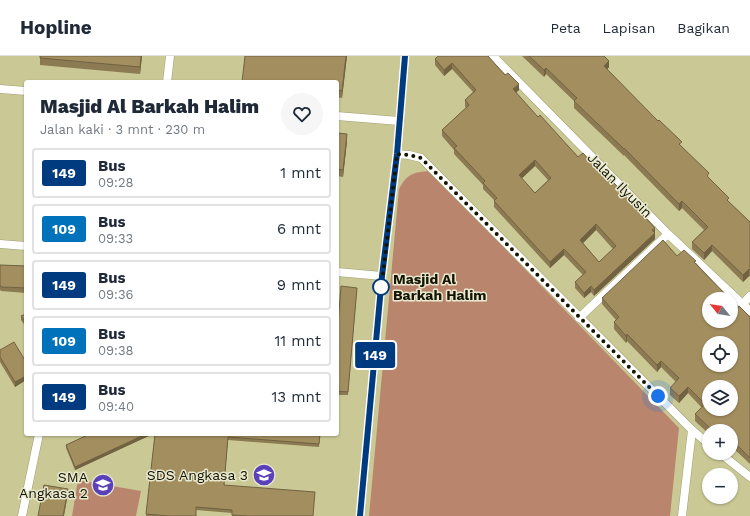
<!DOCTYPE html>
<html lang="id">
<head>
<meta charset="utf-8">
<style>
	body { margin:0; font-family:"Work Sans",sans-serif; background:#f6f6f7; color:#1f2937; height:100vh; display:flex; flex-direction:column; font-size:15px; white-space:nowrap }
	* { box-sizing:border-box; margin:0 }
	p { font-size:13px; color:#747a83 }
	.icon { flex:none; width:22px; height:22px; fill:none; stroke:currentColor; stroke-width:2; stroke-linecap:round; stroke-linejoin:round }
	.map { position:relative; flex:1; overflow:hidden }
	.sheet { position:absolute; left:24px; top:24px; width:315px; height:356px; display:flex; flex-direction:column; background:#fff; border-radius:4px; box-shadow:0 1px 3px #0004 }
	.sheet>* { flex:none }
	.badge { padding:0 8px; border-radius:3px; font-size:14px; line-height:26px }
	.needle { width:26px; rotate:300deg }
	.fabs { position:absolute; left:702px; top:236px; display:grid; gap:8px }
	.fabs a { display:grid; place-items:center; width:36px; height:36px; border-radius:50%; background:#fff; box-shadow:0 1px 3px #0004; font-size:20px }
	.you { position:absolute; width:20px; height:20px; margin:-10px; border:3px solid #fff; border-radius:50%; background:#1a73e8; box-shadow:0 0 0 6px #1a73e833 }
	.map>.badge { position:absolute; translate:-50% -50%; box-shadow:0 0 0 2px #fff }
	.round { display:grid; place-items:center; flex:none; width:42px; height:42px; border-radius:21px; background:#f6f6f7 }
	.overview { display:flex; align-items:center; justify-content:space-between; height:68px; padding:0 16px }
	h1 { font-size:19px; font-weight:800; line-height:30px }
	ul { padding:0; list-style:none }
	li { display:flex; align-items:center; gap:12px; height:50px; margin:0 8px 6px; padding:0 8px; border:2px solid #e0e1e3; border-radius:4px }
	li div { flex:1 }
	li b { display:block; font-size:15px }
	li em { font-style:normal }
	li .badge { min-width:44px; font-weight:700; text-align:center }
	header { display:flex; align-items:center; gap:24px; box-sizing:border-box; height:56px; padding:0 20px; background:#fff; border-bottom:1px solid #e0e1e3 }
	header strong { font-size:19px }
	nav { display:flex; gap:22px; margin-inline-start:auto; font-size:14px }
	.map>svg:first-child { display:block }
</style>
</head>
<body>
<header>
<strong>Hopline</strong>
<nav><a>Peta</a><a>Lapisan</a><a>Bagikan</a></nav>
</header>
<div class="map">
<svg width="750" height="460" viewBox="0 0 750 460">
	<rect width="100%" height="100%" fill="#cac996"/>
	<path fill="#b9866d" d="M 430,115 L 679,372 L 670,460 L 369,460 L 399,133 C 407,118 413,116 430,115 Z
		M 78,424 L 141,435 L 136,460 L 72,460 Z"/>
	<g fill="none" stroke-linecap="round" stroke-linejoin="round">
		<g stroke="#9f9e6d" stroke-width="9">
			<path id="lane" d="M 493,0 L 668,178 L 750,255
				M 167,26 L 170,0
				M 0,33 L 26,35
				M 337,60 L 399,65
				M 397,98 L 409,99 L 421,102 L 692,374 L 709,388
				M 0,188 L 26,190
				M 337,216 L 382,220
				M 743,248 L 750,240
				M 579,262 L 668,178
				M 720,397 L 750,421
				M 22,460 L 39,378
				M 360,460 L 382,220 L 397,98 L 405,0
				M 682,460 L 692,374"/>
		</g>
		<use href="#lane" stroke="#fff" stroke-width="8"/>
	</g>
	<path fill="#8b7a52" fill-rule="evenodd" d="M 40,0 L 142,0 L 140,18 L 40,9 Z
		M 347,0 L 342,42 L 337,41 L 337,26 Z
		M 438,0 L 519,34 L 516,37 L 538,61 L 655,176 L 655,183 L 594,240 L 591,236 L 584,242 L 575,232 L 575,226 L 583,219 L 564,199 L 550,212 L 494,151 L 494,144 L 483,133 L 483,129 L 454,98 L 454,94 L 442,80 L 442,74 L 466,52 L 465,50 L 465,44 L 473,36 L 452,13 L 444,20 L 435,9 L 435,3 ZM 535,110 L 548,124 L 535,137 L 521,123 ZM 596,174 L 613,193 L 599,206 L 583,187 Z
		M 522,0 L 604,0 L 609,11 L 607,14 L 682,91 L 729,146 L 750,166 L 750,221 L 749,220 L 743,226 L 712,195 L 704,204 L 692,193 L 692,186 L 704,174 L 682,152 L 679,155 L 624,99 L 624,100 L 574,52 L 574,45 L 546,18 L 544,21 Z
		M 337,77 L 347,85 L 343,121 L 337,120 Z
		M 677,200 L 696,207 L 738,252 L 750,261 L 750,408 L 731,390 L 731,375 L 709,375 L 709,378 L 695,365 L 695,358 L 702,352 L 688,337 L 679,347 L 670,339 L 670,332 L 676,326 L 661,311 L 657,316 L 627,285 L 626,287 L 614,273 L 614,266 L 616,264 L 602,248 L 602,242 Z
		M 0,209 L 26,210 L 26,237 L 1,235 L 0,234 Z
		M 357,232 L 348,339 L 337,339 L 337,280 Z
		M 26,258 L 26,271 L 21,264 L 21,260 Z
		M 0,294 L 26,306 L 26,324 L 15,331 L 0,306 Z
		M 90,378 L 153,378 L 75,414 L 66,392 L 66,389 Z
		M 155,378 L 320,378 L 319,391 L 228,384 L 224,429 L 313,460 L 232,460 L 232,457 L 196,454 L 196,460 L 146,460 Z"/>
	<path fill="#716342" d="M 141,0 L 142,0 L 140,18 L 140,11 Z
		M 346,0 L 347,0 L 342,42 L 342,35 Z
		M 609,5 L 609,11 L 604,17 L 604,10 Z
		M 452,7 L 452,13 L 444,20 L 444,14 Z
		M 546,12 L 546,18 L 544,21 L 544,14 Z
		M 519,28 L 519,34 L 513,39 L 513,33 Z
		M 347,78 L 347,85 L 343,121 L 343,114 Z
		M 535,104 L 535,110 L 519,125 L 519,119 Z
		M 682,145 L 682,152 L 679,155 L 679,148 Z
		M 596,168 L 596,174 L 580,190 L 580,184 Z
		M 655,172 L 655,183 L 594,240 L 594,234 Z
		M 712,189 L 712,195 L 704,204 L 704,197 Z
		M 564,193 L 564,199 L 550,212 L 550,206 Z
		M 749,213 L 749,220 L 743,226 L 743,219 Z
		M 591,230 L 591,236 L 584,242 L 584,237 Z
		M 627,278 L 627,285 L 626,287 L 626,280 Z
		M 661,305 L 661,311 L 657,316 L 657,309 Z
		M 26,320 L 26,324 L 15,331 L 15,326 Z
		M 688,331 L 688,337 L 679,347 L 679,340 Z
		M 716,369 L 716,375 L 712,375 L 712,374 Z
		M 146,378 L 153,378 L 75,414 L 75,411 Z
		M 68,433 L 68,438 L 64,460 L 63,460 Z"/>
	<path fill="#a28e5f" stroke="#716342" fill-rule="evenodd" d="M 40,0 L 141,0 L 140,11 L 40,2 Z
		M 245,0 L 346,0 L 342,35 L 337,34 L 337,26 L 242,26 Z
		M 438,0 L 488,0 L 505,19 L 508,17 L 519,28 L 513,33 L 538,61 L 540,59 L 578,101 L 583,97 L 593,108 L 595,106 L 655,172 L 652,174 L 655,177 L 594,234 L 591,230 L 584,237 L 575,226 L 586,216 L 564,193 L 550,206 L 494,145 L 497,142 L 483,127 L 485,125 L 454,92 L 457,90 L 442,74 L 469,49 L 465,44 L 476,34 L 452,7 L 444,14 L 435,3 ZM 535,104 L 551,122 L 535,137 L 519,119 ZM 596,168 L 616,190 L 599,206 L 580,184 Z
		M 529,0 L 604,0 L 609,5 L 604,10 L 658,65 L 659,64 L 682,86 L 679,88 L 709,117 L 707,120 L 729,142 L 727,144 L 750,166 L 750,214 L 749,213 L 743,219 L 712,189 L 704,197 L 692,186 L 708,171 L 682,145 L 679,148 L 624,92 L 624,93 L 574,45 L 577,42 L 546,12 L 544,14 Z
		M 337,77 L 347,78 L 343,114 L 337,113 Z
		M 663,184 L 677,200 L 684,194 L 696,205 L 694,206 L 730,243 L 709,243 L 709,265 L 731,265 L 731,244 L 738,252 L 739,250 L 750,261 L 750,402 L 731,383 L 731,375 L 723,375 L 716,369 L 712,374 L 695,358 L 705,348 L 688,331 L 679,340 L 670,332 L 679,322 L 661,305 L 657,309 L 627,278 L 626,280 L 614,266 L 619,261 L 602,242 ZM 709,287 L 731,287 L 731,309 L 709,309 ZM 709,331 L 731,331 L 731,353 L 709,353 Z
		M 0,209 L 26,210 L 26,232 L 1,231 L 0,229 Z
		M 341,230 L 357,232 L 348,336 L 337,335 L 337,280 Z
		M 26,258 L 26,267 L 21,260 Z
		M 14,286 L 26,306 L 26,320 L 15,326 L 0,301 L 0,294 Z
		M 90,378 L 146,378 L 75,411 L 66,389 Z
		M 155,378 L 320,378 L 319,388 L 228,381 L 224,429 L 315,436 L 313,460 L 249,460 L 232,459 L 232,454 L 196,451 L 196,460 L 169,460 L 146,458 Z
		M 44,429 L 68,433 L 63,460 L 38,460 Z"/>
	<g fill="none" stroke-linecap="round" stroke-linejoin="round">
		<g stroke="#fff" stroke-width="9">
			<path id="line" d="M 360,460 L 382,220 L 397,98 L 405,0"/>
		</g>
		<use href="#line" stroke="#003b80" stroke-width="6"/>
		<path stroke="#151403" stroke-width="4" stroke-dasharray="0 7.2" d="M 381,231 L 381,235 L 397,98 L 409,99 L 421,102 L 658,340"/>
	</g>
	<defs>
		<g id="school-disc" transform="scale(1.15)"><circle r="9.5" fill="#5a40b9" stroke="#e8e8ce"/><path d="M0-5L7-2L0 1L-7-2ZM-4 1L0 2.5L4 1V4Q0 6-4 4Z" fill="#fff"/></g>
	</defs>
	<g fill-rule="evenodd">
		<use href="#school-disc" x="264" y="419"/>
		<use href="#school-disc" x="103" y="429"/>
	</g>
	<circle fill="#fff" stroke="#003b80" stroke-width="2" cx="381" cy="231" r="8"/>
	<g text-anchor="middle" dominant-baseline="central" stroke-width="3" stroke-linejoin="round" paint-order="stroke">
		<g font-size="14" fill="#151403" stroke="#e8e8ce">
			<text transform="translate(620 129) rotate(45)">Jalan Ilyusin</text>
		</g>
		<g font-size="14" font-weight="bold" fill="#151403" stroke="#e8e8ce" text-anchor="start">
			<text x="393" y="223">Masjid Al<tspan x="393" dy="16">Barkah Halim</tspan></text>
		</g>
		<g font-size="14" fill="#151403" stroke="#e8e8ce" text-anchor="end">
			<text x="248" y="419">SDS Angkasa 3</text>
			<text x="88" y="421">SMA<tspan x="88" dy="16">Angkasa 2</tspan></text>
		</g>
	</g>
</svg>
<div class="fabs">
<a><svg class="needle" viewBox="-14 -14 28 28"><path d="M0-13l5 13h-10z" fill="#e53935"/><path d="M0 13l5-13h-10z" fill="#747a83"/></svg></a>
<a><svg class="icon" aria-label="locate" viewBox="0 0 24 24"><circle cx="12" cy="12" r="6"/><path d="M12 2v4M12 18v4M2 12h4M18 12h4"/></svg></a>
<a><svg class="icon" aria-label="layers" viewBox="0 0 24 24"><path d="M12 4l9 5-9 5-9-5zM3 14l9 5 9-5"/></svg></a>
<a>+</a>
<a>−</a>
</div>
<div class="you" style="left:658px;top:340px"></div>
<b class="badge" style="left:375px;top:299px;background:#003b80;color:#fff">149</b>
<section class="sheet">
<div class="overview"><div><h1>Masjid Al Barkah Halim</h1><p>Jalan kaki · 3 mnt · 230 m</p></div><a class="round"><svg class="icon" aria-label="heart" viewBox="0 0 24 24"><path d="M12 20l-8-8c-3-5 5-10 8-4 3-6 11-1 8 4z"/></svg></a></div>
<ul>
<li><span class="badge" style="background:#003b80;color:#fff">149</span><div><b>Bus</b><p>09:28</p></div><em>1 mnt</em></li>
<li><span class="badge" style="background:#0072bc;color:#fff">109</span><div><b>Bus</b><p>09:33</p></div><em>6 mnt</em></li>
<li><span class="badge" style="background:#003b80;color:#fff">149</span><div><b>Bus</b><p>09:36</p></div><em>9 mnt</em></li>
<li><span class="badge" style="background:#0072bc;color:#fff">109</span><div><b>Bus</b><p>09:38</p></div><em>11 mnt</em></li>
<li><span class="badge" style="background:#003b80;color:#fff">149</span><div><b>Bus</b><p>09:40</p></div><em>13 mnt</em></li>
</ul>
</section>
</div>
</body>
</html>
